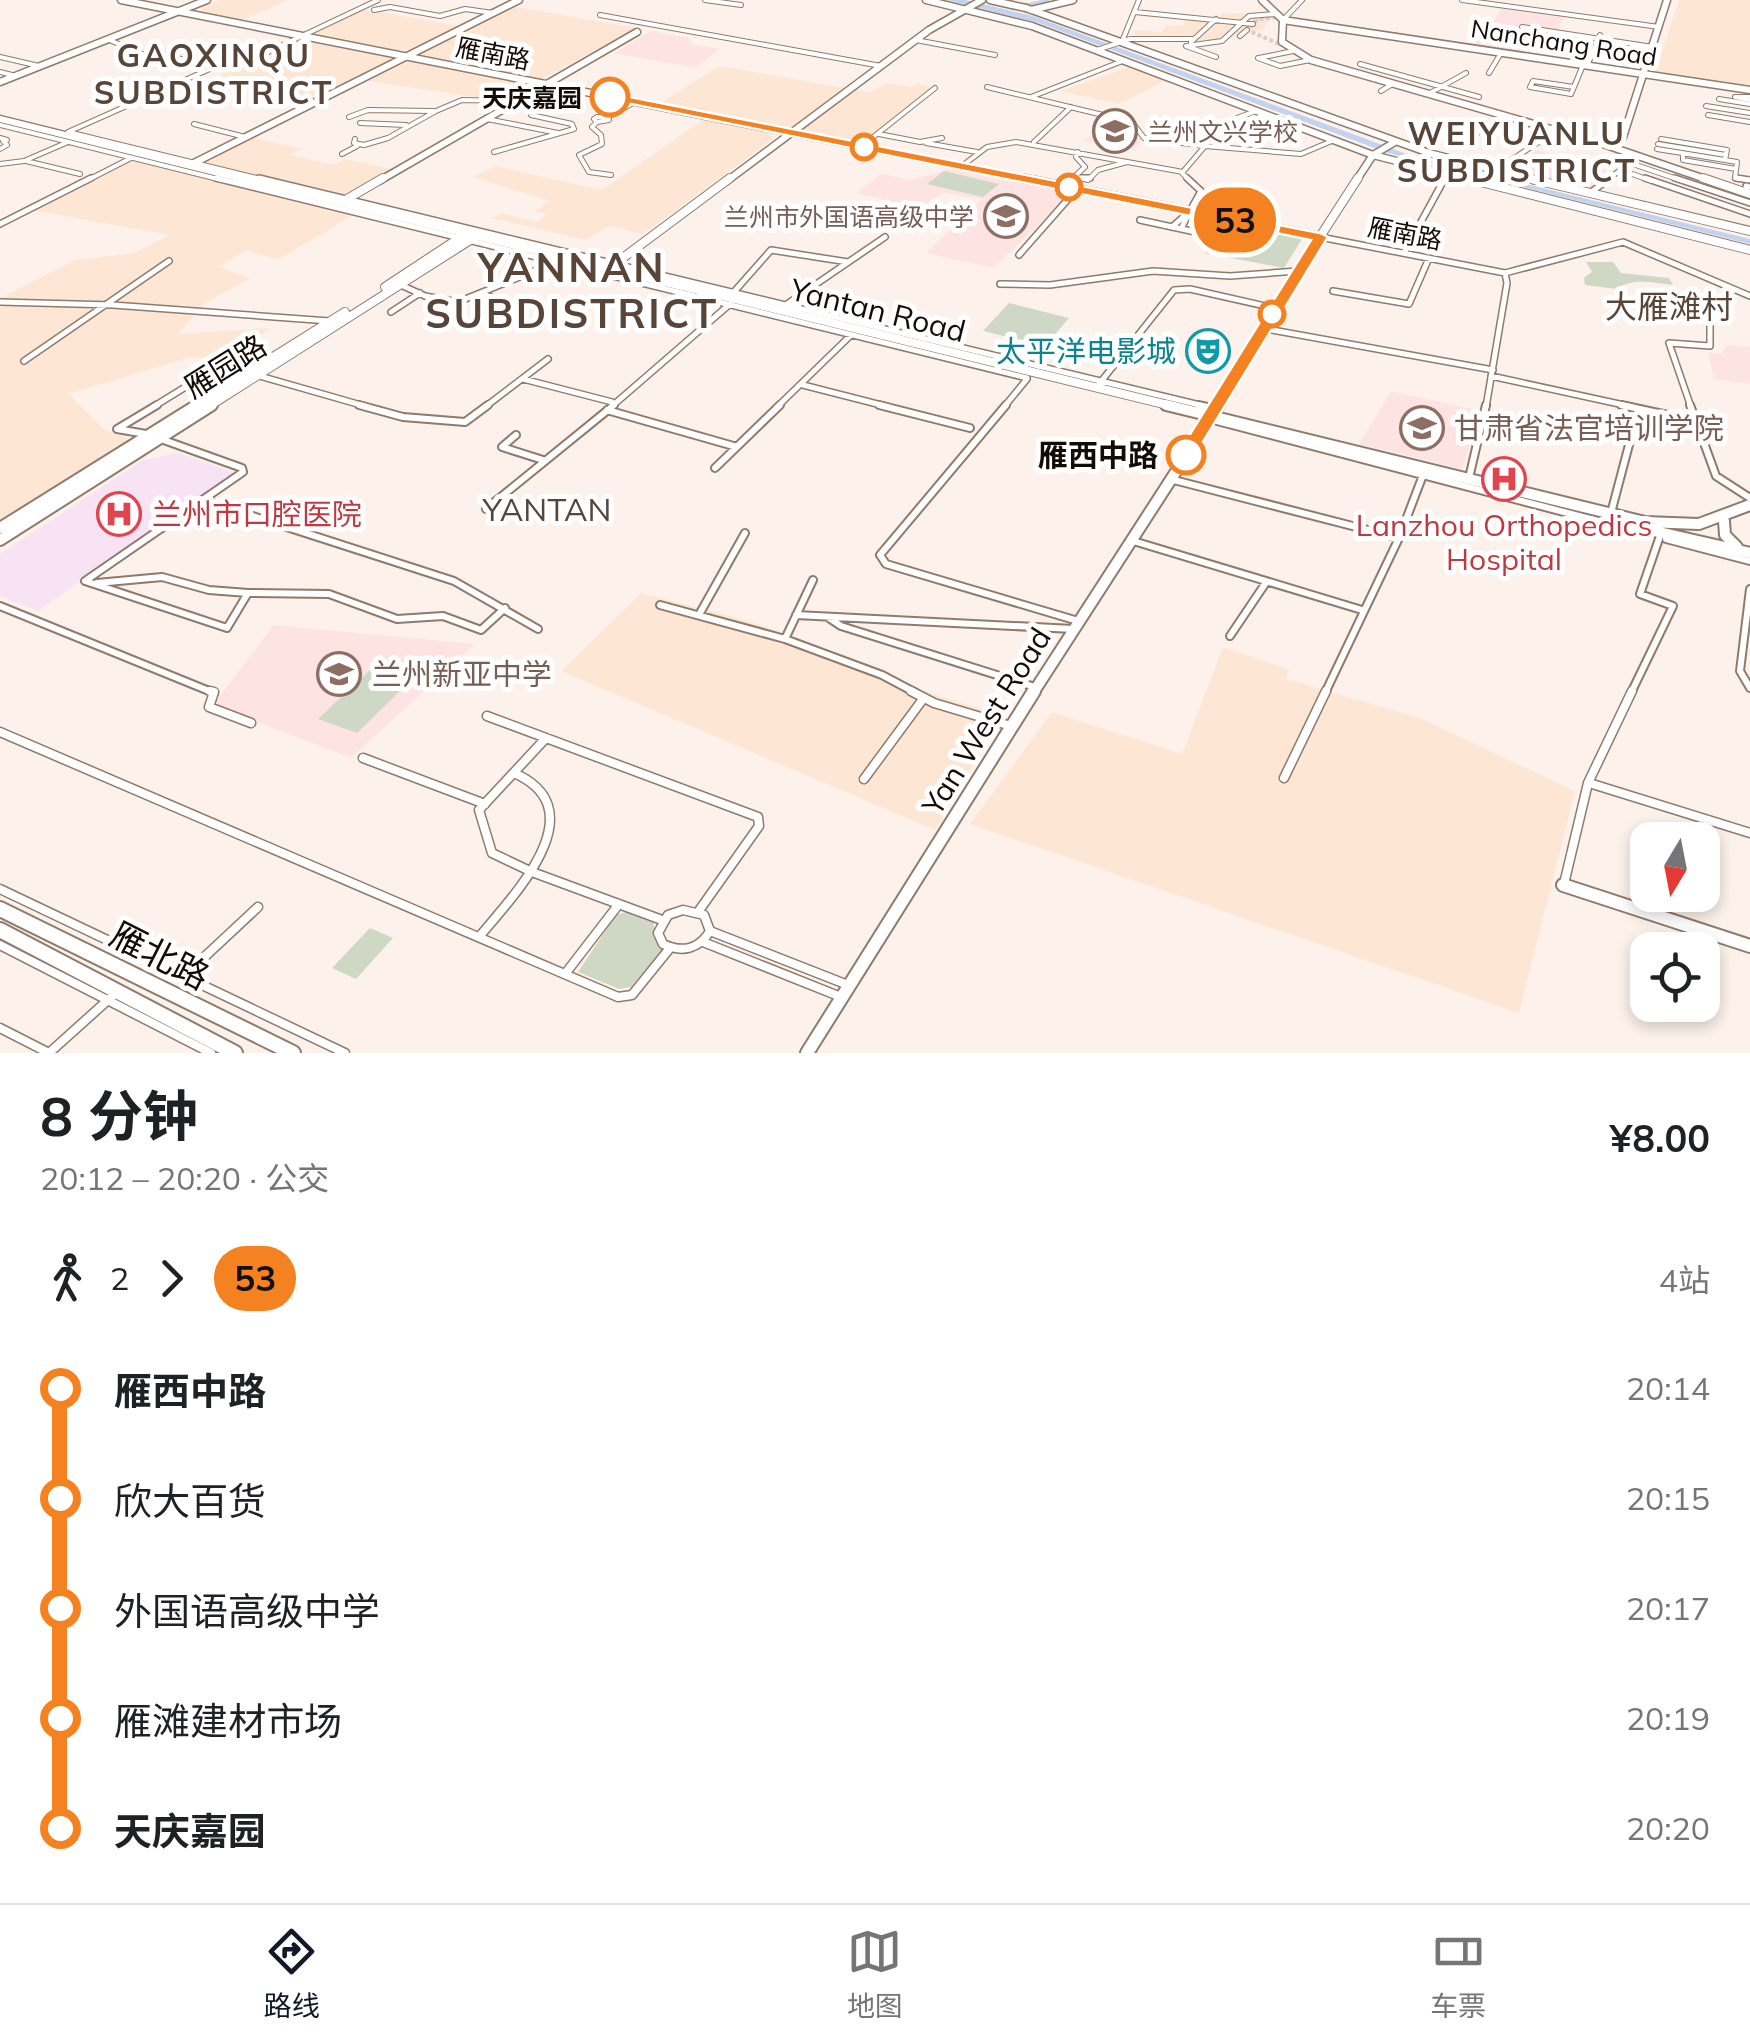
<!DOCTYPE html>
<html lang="zh">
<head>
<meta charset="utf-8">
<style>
	body { margin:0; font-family:Mulish,"Noto Sans SC",sans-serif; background:#f6f6f6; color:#202124; height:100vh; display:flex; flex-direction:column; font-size:38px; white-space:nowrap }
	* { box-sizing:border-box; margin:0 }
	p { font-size:32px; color:#757577 }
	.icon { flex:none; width:55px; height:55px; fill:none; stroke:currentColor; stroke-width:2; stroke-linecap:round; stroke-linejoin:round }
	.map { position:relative; height:1053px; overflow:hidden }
	.sheet { display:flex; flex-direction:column; background:#fff; flex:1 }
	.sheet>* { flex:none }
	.badge { padding:0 20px; border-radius:32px; font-size:35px; line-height:65px }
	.needle { width:65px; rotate:190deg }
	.fabs { position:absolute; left:1630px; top:822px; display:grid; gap:20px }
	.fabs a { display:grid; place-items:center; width:90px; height:90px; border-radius:20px; background:#fff; box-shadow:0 5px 15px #0003; font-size:50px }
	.map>.badge { position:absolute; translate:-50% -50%; box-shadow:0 0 0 5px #fff }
	.legs { display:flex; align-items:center; gap:15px; height:110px; padding:0 40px; font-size:32px }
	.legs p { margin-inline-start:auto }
	.summary { display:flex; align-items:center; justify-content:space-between; height:170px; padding:0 40px }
	h1 { font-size:55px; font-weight:700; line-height:75px }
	ul { padding:0 40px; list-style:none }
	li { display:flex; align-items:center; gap:35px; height:110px; font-size:38px }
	li i { display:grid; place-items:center; width:15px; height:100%; margin:0 12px; background:currentColor }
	li i::after { content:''; width:25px; height:25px; margin:-12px; border:8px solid; border-radius:50%; background:#fff }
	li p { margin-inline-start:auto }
	li:first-child i { background:linear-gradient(#0000 50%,currentColor 0) }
	li:last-child i { background:linear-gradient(currentColor 50%,#0000 0) }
	.tabs { display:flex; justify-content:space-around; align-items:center; height:140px; border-top:2px solid #e0e0e0; background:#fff; font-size:28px; color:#757577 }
	.tabs a { display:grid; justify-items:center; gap:5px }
	.tabs .selected { color:#111827 }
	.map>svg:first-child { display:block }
</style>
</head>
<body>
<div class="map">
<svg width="1750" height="1053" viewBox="0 0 1750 1053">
	<rect width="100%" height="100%" fill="#fcf2eb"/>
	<path fill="#fee6d4" d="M 220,0 L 289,0 L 242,20 L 202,12 L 202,7 Z
		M 1679,0 L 1750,0 L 1750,88 L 1655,73 Z
		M 511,6 L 636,28 L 542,79 L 419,54 Z
		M 364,9 L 459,26 L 412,49 L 395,51 L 308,35 Z
		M 1223,13 L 1273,14 L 1262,30 L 1220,40 L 1133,43 L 1135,30 L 1162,32 L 1166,25 L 1183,26 L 1187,15 L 1218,18 Z
		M 296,40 L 395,58 L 311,101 L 208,81 Z
		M 410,61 L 536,86 L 507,102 L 368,81 Z
		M 719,66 L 870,92 L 887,83 L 911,87 L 918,83 L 935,88 L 869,143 L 662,102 Z
		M 1132,66 L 1166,80 L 1119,104 L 1060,91 Z
		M 704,119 L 768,132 L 773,139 L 643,234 L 609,226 L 585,240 L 492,218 L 501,213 L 538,222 L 546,214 L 535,211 L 550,201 L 472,177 L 495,166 L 602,190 Z
		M 251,137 L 301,149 L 291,155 L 333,165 L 345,159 L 396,170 L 341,202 L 192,165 Z
		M 127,157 L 354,214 L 278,260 L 246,250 L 219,267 L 250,278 L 202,305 L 179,334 L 271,328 L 225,358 L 191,357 L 69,394 L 105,430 L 129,439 L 0,522 L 0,298 L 75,260 L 134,253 L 169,235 L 21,208 Z
		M 641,593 L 749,621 L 887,671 L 921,690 L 1002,716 L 935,830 L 561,671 Z
		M 1223,647 L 1289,669 L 1286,679 L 1420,718 L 1575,791 L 1519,1013 L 970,824 L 1052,712 L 1182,754 Z"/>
	<path fill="#fee3e3" d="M 1501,8 L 1564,17 L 1557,32 L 1543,30 L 1532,54 L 1474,45 L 1483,27 L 1491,28 Z
		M 651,31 L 689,38 L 692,44 L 720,49 L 695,68 L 614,53 Z
		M 1109,118 L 1134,127 L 1135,135 L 1142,139 L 1133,150 L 1084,141 Z
		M 1537,150 L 1613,173 L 1589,191 L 1507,170 Z
		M 949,169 L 1071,193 L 994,268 L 926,253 L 982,199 L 943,193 L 917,208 L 856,193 L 882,174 L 911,180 Z
		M 1727,345 L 1750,347 L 1750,384 L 1714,379 L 1708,352 L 1721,354 Z
		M 1391,391 L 1481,411 L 1462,469 L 1359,444 Z
		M 274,625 L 475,644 L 351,758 L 213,705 Z"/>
	<path fill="#f7e3f4" d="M 178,453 L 235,473 L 38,611 L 0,596 L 0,554 L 143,460 Z"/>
	<path fill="#cfd8c4" d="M 944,171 L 999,184 L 983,197 L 927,184 Z
		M 1228,223 L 1302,239 L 1284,268 L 1205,253 Z
		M 1586,262 L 1613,262 L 1621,273 L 1669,278 L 1673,285 C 1655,283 1632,277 1617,289 L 1585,285 L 1584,278 L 1592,272 Z
		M 1009,303 L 1069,318 L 1045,346 L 983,331 Z
		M 370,670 L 408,683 L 357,733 L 318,719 Z
		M 629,911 L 653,919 L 656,941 L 663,949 L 631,987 L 619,989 L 578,972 L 616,915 Z
		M 370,928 L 393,938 L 356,979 L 332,968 Z"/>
	<path fill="#c2d3f0" d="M 947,0 L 966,0 L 1033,16 L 1412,156 L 1750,239 L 1750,244 L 1388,153 L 1039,23 Z"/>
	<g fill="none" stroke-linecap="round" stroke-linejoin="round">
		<path stroke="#c2d3f0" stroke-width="2.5" d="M 1025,5 L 1048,0"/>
		<path stroke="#d9cfc9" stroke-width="4" stroke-dasharray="4 2.5" stroke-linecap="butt" d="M 1279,44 L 1247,30 L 1258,19 L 1280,17"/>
		<g stroke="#8f7a6b" stroke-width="6">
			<path id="street-far3" d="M 705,0 L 741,5
				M 1462,0 L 1659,27
				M 374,10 L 390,7 L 440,16 L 465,9 L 493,13
				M 1135,12 L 1253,24
				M 600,15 L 881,66
				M 1284,19 L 1302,0
				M 1522,27 L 1653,47
				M 1240,36 L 1247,30
				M 107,39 L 152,58 L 164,54 L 211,68
				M 1123,39 L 1139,0
				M 916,40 L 995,55
				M 1191,42 L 1216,19
				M 1097,50 L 1130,39 L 1194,39
				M 0,57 L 39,66
				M 1216,57 L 1186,46 L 1222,41 L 1249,16 L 1277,14
				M 1258,58 L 1280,66 L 1310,60
				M 1259,58 L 1293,51
				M 1360,64 L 1479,97
				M 1587,66 L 1600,35
				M 0,72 L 16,76
				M 1489,73 L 1501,53
				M 1533,81 L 1574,87 L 1571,94 L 1530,87 Z
				M 987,87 L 1132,122 L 1144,138 L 1205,146
				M 1574,87 L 1583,65
				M 1381,91 L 1394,83
				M 1430,93 L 1466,73
				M 1031,97 L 1125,60
				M 1750,97 L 1735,97 L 1750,100
				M 1719,99 L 1750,104
				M 1706,106 L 1750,113
				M 1708,115 L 1750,122
				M 349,117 L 368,110 L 433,111
				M 597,117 L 606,117 L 609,120 L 597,122 L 594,119 Z
				M 608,117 L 635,102
				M 487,119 L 558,133
				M 597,122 L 592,127 L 601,135 L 602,144 L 579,155 L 589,172 L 611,175
				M 360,123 L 406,125
				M 194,124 L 245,137
				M 0,125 L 226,181
				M 1188,126 L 1210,128 L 1256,111
				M 68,132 L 269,181
				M 68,132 L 212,68 L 268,52 L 378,0
				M 879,134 L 920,142 L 942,138
				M 0,138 L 7,140 L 3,141 L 7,145 L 0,149
				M 355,139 L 354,143 L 364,145 L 388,138 L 436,111 L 462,100 L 516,101
				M 1661,139 L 1727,150 L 1725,160 L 1737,162 L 1735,178 L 1750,180
				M 1034,142 L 1071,107
				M 926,143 L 977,152
				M 1658,144 L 1726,155
				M 862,146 L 935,88
				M 1456,146 L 1506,116
				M 1657,149 L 1725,160
				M 494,152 L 574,129 L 572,124 L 531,115
				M 1078,152 L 1076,157 L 1085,167 L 1074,177 L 1088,180 L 1098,170 L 1127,162
				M 1683,153 L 1683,160 L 1736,169
				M 342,154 L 357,146
				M 26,161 L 80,174
				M 1630,163 L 1683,181
				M 0,164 L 24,161 L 68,142
				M 962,166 L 987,147 L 1016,142 L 1183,172
				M 1496,170 L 1557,130
				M 1621,170 L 1652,181
				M 86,181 L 131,158
				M 1190,181 L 1182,173 L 1205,146 L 1301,154 L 1334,140
				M 1443,181 L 1450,174
				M 1606,181 L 1632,161"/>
		</g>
		<g stroke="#8f7a6b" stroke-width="8">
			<path id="street-far2" d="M 216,178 L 1027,378
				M 259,178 L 1208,407
				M 1079,178 L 1090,178
				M 1187,178 L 1201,191 L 1190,211
				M 1645,178 L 1750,214
				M 1675,178 L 1750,203
				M 1736,178 L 1750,180
				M 1746,186 L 1750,187
				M 1590,193 L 1610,178
				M 1140,220 L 1200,233
				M 0,224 L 91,178
				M 1172,227 L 1190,211 L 1181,229
				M 1320,237 L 1505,273 L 1623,242 L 1750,296
				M 1404,253 L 1445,178
				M 1019,255 L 1077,189
				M 1000,284 L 1050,285 L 1153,271 L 1230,276 L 1298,271
				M 401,285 L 425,296 L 458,302 L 554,263
				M 1333,291 L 1409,304 L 1429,258
				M 481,293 L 512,306
				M 733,293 L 771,250 L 848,262
				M 0,302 L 113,305 L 329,321
				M 787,304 L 885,237
				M 391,312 L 420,293
				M 1261,328 L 1493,370
				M 24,361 L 169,261
				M 1491,376 L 1633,407
				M 523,379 L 612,402
				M 1099,384 L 1174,290 L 1190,289 L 1274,308
				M 803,385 L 889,407
				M 153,407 L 221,365 L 368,407
				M 485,407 L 548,359
				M 611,407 L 730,304
				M 777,407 L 850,336
				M 1004,407 L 1027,379
				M 1486,407 L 1507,283 L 1505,273
				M 1691,407 L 1669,343 L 1710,346 L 1710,321 L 1718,299 L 1733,291"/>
		</g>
		<g stroke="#8f7a6b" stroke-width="10">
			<path id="street-far1" d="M 359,405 L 403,417 L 465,422 L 488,405
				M 879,405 L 970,428
				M 1006,405 L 880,555 L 886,564 L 1078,621
				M 1198,405 L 1216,409
				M 1621,405 L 1696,421 L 1690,405
				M 607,410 L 737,447
				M 1217,421 L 1640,532
				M 1696,421 L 1716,476 L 1750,498
				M 146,434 L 117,429 L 157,405
				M 158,438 L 242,468 L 243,472 L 85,581 L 227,628 L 248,593 L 329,594 L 397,619 L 443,616 L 481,630 L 505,608
				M 503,446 L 516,435
				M 502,447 L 543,460
				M 715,468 L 780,405
				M 1469,478 L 1486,405
				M 1170,479 L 1399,538
				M 203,500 L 454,581 L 538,629
				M 486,509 L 614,405
				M 1611,513 L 1630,441
				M 1666,539 L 1750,561
				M 1130,540 L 1362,610
				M 813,580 L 785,639 L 882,675 L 916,693
				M 97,583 L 162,577 L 209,590 L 248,593
				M 1750,589 L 1740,671 L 1750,688
				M 660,605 L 785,639
				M 0,606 L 214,693
				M 700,613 L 745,533
				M 796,615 L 1073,629
				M 829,618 L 841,626 L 1035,687
				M 1230,636 L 1265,584
				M 1325,693 L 1399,538 L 1423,475
				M 1631,693 L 1673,606 L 1640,594 L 1661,533"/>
		</g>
		<g stroke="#8f7a6b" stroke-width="11">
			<path id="street" d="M 210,691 L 214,692 L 209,707 L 251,723
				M 911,691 L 934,703 L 1011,726
				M 487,716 L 758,817 L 759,826 L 698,912
				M 0,732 L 618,997 L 632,995 L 670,948
				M 546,738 L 479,810 L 492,853 L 532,872 L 662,920
				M 363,758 L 485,804
				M 1284,778 L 1326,691
				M 864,779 L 923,699
				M 1589,783 L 1750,833
				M 1564,884 L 1588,783 L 1632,691
				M 0,889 L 345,1053
				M 683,910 L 704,915 L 710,931 C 699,949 682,953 663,944 L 658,933 L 668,915 Z
				M 710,931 L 848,985
				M 479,937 C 513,896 598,810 514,773
				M 703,942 L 841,997
				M 0,945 L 211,1053
				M 565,974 L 619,904
				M 184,976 L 258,907
				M 0,1028 L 49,1053 L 118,991"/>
		</g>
		<g stroke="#8f7a6b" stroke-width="9">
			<path id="secondary-far3" d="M 121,0 L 1035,181
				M 926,0 L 1032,26 L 1373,155 L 1475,181
				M 990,0 L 1012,5
				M 1262,0 L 1283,20 L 1750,90
				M 1026,8 L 1429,153 L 1537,181
				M 1031,10 L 1073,0
				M 1283,20 L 1282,42 L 1311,60 L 1603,144 L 1711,181
				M 0,82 L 207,0
				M 0,119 L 251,181
				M 1616,148 L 1623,137 L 1667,0
				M 192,164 L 519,0
				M 379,181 L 637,32
				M 727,181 L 929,30 L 982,0
				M 1356,181 L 1373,155 L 1395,142"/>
		</g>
		<g stroke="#8f7a6b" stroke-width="10">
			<path id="secondary-far2" d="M 241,178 L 1176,407
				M 1022,178 L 1320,237
				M 1465,178 L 1750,250
				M 1527,178 L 1750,231
				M 1703,178 L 1750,194
				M 342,202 L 383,178
				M 608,269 L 730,178
				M 385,287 L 467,233
				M 193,407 L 345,312
				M 208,407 L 478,235
				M 1218,407 L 1261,328 L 1358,178"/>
		</g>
		<g stroke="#8f7a6b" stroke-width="14">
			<path id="secondary-far1" d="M 1166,405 L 1645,522 L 1699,524 L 1750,505
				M 1724,521 L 1725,535 L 1737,547
				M 1637,527 L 1750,553
				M 0,528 L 197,405
				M 0,540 L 212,405
				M 1033,693 L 1219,405"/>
		</g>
		<g stroke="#8f7a6b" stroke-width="16">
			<path id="secondary" d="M 1563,885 L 1750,946
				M 807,1053 L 1034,691"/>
		</g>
		<g stroke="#8f7a6b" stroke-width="18">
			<path id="primary" d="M 0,909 L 293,1053
				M 0,930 L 235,1053"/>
		</g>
		<use href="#street-far3" stroke="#fff" stroke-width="4"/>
		<use href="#street-far2" stroke="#fff" stroke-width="5"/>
		<use href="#street-far1" stroke="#fff" stroke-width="6"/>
		<use href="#street" stroke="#fff" stroke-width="8"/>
		<use href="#secondary-far3" stroke="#fff" stroke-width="6"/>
		<use href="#secondary-far2" stroke="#fff" stroke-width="8"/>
		<use href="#secondary-far1" stroke="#fff" stroke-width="10"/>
		<use href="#secondary" stroke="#fff" stroke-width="12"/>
		<use href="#primary" stroke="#fff" stroke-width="14"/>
		<g stroke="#8f7a6b" stroke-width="9" stroke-linecap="butt">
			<path id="secondary-bridge" d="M 1012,5 L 1026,8"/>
		</g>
		<use href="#secondary-bridge" stroke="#fff" stroke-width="6"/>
	</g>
	<path fill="#f58220" stroke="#fff" stroke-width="2.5" d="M 610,93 L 1320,233 L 1328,237 L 1195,455 L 1186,460 L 1177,455 L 1311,240 L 606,99 L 606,94 Z"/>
	<defs>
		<g id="school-ring" transform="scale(2.25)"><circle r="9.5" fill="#fff" stroke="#8d6e63" stroke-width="1.5"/><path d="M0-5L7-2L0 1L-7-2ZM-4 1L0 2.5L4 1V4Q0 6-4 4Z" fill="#8d6e63"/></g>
		<g id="university-ring" transform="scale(2.25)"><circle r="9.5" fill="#fff" stroke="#8d6e63" stroke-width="1.5"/><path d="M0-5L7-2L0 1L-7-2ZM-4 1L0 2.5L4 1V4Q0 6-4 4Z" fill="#8d6e63"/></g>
		<g id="theatre-ring" transform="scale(2.25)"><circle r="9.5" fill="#fff" stroke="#0f9aa8" stroke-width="1.5"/><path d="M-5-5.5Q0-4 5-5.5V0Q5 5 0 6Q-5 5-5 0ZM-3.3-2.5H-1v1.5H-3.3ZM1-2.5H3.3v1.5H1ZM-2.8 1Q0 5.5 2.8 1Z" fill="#0f9aa8"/></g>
		<g id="hospital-ring" transform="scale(2.25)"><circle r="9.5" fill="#fff" stroke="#e0444e" stroke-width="1.5"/><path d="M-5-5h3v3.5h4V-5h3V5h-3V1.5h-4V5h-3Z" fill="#e0444e"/></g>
	</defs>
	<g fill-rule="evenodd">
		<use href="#school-ring" x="1115" y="131"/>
		<use href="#university-ring" x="1006" y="216"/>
		<use href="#theatre-ring" x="1208" y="351"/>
		<use href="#university-ring" x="1422" y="428"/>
		<use href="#hospital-ring" x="1504" y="479"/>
		<use href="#hospital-ring" x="119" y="514"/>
		<use href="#school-ring" x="339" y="674"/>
	</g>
	<g fill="#fff" stroke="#f58220" stroke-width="5">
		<circle cx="610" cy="97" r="18"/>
		<circle cx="864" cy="147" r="12"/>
		<circle cx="1069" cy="187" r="12"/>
		<circle cx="1272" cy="314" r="12"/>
		<circle cx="1186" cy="455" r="18"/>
	</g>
	<g text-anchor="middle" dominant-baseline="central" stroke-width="10" stroke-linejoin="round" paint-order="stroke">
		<g font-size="25" fill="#120b06" stroke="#fff">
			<text transform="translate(1564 42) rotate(9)">Nanchang Road</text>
			<text transform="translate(493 53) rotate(11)">雁南路</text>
			<text transform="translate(1405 233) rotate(11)">雁南路</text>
		</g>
		<g font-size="25" font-weight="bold" fill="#120b06" stroke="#fff" text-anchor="end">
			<text x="582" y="97">天庆嘉园</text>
		</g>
		<g font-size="25" fill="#785e54" stroke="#fff" text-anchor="start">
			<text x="1148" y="131">兰州文兴学校</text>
			<text x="974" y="216" text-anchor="end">兰州市外国语高级中学</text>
		</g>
		<g font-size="30" fill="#120b06" stroke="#fff">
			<text transform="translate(878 310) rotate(14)">Yantan Road</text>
			<text transform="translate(225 366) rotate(-32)">雁园路</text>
			<text transform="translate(986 721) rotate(-58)">Yan West Road</text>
		</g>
		<g font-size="30" fill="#0d838f" stroke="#fff" text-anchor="end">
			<text x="1176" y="351">太平洋电影城</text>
		</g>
		<g font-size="30" fill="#785e54" stroke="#fff" text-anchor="start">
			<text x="1454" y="428">甘肃省法官培训学院</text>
			<text x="372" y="674">兰州新亚中学</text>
		</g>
		<g font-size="30" font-weight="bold" fill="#120b06" stroke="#fff" text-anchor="end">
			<text x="1158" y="455">雁西中路</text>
		</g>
		<g font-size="30" fill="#be3a42" stroke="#fff" text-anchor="start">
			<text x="152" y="514">兰州市口腔医院</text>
			<text x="1504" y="525" text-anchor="middle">Lanzhou Orthopedics<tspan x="1504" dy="34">Hospital</tspan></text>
		</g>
		<g font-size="32" font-weight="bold" letter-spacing="2.5" fill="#584538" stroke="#fff">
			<text x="214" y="55">GAOXINQU<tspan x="214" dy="37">SUBDISTRICT</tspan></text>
			<text x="1517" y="133">WEIYUANLU<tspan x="1517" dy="37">SUBDISTRICT</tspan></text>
		</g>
		<g font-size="32" fill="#584538" stroke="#fff">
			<text x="1669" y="306">大雁滩村</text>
			<text x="547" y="509">YANTAN</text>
		</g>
		<g font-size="35" fill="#120b06" stroke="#fff">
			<text transform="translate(160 955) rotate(27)">雁北路</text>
		</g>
		<g font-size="40" font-weight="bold" letter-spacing="2.5" fill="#584538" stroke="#fff">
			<text x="572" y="267">YANNAN<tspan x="572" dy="46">SUBDISTRICT</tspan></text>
		</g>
	</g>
</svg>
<div class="fabs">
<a><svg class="needle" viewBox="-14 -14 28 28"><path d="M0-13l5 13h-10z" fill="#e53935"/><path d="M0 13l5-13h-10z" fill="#757577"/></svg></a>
<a><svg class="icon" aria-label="locate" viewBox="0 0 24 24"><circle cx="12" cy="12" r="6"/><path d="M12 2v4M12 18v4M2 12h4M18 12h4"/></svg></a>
</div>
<b class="badge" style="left:1235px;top:220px;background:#f58220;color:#111">53</b>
</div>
<section class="sheet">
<div class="summary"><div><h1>8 分钟</h1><p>20:12 – 20:20 · 公交</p></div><b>¥8.00</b></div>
<div class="legs"><svg class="icon" aria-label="walk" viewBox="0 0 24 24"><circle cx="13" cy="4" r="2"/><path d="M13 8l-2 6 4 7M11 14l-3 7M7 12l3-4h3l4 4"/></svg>2<svg class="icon" aria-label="forward" viewBox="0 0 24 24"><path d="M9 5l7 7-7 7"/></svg><b class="badge" style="background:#f58220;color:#111">53</b><p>4站</p></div>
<ul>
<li><i style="color:#f58220"></i><b>雁西中路</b><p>20:14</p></li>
<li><i style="color:#f58220"></i><span>欣大百货</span><p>20:15</p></li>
<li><i style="color:#f58220"></i><span>外国语高级中学</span><p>20:17</p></li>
<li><i style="color:#f58220"></i><span>雁滩建材市场</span><p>20:19</p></li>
<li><i style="color:#f58220"></i><b>天庆嘉园</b><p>20:20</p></li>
</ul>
</section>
<nav class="tabs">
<a class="selected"><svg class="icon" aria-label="directions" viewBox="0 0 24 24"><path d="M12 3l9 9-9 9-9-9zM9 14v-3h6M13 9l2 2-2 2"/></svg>路线</a>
<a><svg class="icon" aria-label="map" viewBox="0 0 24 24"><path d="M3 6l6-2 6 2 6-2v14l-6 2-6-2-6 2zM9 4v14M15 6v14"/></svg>地图</a>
<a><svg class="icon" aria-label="tickets" viewBox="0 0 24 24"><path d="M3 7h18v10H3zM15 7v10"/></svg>车票</a>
</nav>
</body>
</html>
